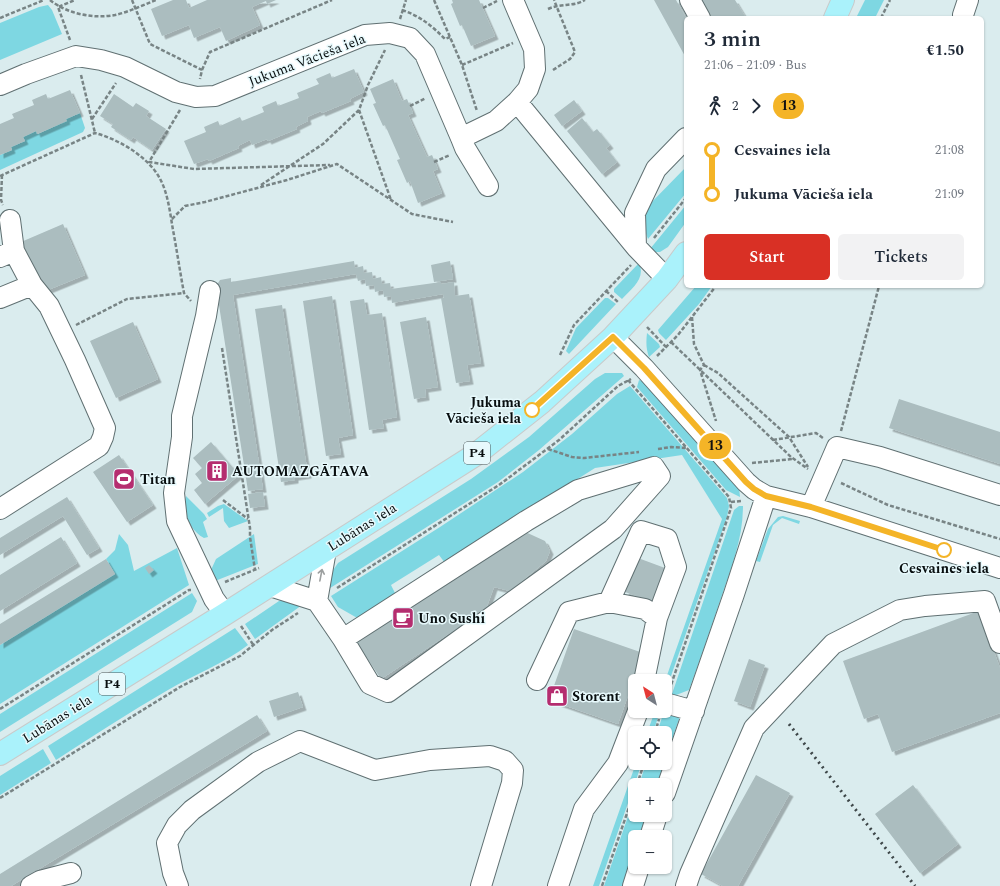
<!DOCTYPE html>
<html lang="en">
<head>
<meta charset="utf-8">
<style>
	body { margin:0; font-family:Spectral,serif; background:#f2f2f3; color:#1f2937; height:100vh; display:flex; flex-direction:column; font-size:15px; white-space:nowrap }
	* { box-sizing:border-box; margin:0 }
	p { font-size:13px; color:#747a83 }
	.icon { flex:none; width:22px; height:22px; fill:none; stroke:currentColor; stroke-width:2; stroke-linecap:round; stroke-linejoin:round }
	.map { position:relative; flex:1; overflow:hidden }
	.panel { position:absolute; left:684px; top:16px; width:300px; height:272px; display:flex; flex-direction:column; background:#fff; border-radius:6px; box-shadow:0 1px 3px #0004 }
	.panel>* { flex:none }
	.badge { padding:0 8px; border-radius:13px; font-size:14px; line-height:26px }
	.needle { width:26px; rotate:324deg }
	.tools { position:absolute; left:628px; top:674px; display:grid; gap:8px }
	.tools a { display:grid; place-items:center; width:44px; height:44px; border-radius:6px; background:#fff; box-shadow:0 1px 3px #0004; font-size:20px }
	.map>.badge { position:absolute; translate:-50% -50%; box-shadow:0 0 0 2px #fff }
	.legs { display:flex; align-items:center; gap:6px; height:44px; padding:0 20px; font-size:13px }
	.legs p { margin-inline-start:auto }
	.headline { display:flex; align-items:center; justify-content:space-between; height:68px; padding:0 20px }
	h1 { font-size:22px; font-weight:600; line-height:30px }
	.primary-button { display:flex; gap:8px; margin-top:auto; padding:8px 20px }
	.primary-button a { flex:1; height:46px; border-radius:6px; background:#d93025; color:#fff; font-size:16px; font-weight:600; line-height:46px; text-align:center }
	.primary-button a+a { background:#f2f2f3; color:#1f2937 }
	ul { padding:0 20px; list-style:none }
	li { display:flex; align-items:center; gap:14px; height:44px; font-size:15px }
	li i { display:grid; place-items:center; width:6px; height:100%; margin:0 5px; background:currentColor }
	li i::after { content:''; width:10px; height:10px; margin:-5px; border:3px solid; border-radius:50%; background:#fff }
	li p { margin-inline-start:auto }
	li:first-child i { background:linear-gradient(#0000 50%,currentColor 0) }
	li:last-child i { background:linear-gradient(currentColor 50%,#0000 0) }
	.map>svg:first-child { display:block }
</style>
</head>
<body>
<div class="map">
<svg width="1000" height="886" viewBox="0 0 1000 886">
	<defs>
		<filter id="shadow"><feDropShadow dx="3.5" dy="3.5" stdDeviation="0" flood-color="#0004"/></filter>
	</defs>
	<rect width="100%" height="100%" fill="#daecee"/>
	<path fill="#7ed7e2" d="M 865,0 L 884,0 L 875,18 L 856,18 Z
		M 48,5 L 52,10 L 62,34 L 0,60 L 0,23 L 39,7 Z
		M 80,113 L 85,128 L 83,132 L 0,170 L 0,155 L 12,150 L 11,147 L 25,141 L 23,137 L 36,131 L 38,134 L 66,121 L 66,119 Z
		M 686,167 L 686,193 L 648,239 L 641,220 L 645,209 Z
		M 686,205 L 686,222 L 668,247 L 660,252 L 653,252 L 650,249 Z
		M 639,263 C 646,279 632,288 622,299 L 614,292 L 614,289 Z
		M 696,286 L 712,286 L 699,304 L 666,340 L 659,333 L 658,330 Z
		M 605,298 L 608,298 L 616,304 L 569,354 L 566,351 L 576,328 Z
		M 647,333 L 659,344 L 660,347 L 649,357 C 646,349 646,342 647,333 Z
		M 605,373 L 622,373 L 624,376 L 539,450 L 498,482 L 327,590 L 327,579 L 338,563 L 471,479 L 529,437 L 595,379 Z
		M 639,380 L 647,383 L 739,487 L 740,497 L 726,490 L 637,387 Z
		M 630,386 L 727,498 L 729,506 L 727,517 L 665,693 L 665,681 L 722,519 L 682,455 L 595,468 L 445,563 L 439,555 L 391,585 L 396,595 L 359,619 L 338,607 L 331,596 L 440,527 L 523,472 L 572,434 L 617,394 Z
		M 186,496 L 204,514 L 207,519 L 203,522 L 208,537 L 204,538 C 190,531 182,511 186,496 Z
		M 224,504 L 248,521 L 229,528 L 224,521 L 223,508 L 209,517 L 207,513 L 218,506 Z
		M 739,506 L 743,506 C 743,539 731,569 720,601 C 710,631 700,660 689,690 L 671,697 L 734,510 Z
		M 783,516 L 800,521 L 799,524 L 782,518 L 773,525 L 760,562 L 756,561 L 768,529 L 778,517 Z
		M 119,534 L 128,545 L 134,571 L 177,548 L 189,585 L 0,704 L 0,645 L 115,574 L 106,559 L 115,550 Z
		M 254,534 L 258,564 L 215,581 L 211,570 L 216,559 Z
		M 192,593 L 197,601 L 192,612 L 0,732 L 0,714 Z
		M 289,599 L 302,605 L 255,639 L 245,624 L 279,601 Z
		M 235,628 L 248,645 C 225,663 193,675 168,690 C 130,712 93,736 56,760 L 48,746 Z
		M 655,711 L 660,711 L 653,733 L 647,733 Z
		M 664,711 L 680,716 L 665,760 L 665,733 L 657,733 Z
		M 43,749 L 51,763 L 0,795 L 0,776 Z
		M 636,763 L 642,763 L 599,886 L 593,886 Z
		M 646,763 L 664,763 L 657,785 L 639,785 Z
		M 635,796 L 635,815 L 646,815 L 639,837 L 635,837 L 635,848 L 622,886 L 604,886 Z"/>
	<path fill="#abbdbf" filter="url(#shadow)" d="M 173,0 L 186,0 L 189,8 L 207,0 L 276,0 L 267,4 L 266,1 L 252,7 L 260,25 L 226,41 L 220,27 L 194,38 L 189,25 L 162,36 L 151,9 Z
		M 452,0 L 479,0 L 495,36 L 471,46 L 462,25 L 460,26 L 451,4 L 453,3 Z
		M 654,0 L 676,0 L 686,18 L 686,58 Z
		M 701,0 L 735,0 L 746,18 L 711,18 Z
		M 354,69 L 364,92 L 350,99 L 351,101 L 322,113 L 321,111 L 307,117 L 308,121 L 296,127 L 297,129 L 268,141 L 267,139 L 252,145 L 250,140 L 238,146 L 239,148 L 209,161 L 208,159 L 194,164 L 184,141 L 206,132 L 204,127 L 218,121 L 220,126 L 240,117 L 242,121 L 264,112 L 262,107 L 276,101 L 278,106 L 299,98 L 297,93 L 319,84 L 316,79 L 330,73 L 332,78 Z
		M 393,79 L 402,101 L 407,99 L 413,113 L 408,115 L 427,157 L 432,155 L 438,169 L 433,171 L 442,193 L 418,203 L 410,181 L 407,183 L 397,160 L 400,159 L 385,125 L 383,126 L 373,104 L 376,103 L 370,89 Z
		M 70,90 L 80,113 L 66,119 L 67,121 L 37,134 L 36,131 L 23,137 L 25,141 L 11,147 L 12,150 L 0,155 L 0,124 L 14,118 L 12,114 L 34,105 L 32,100 L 46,94 L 48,99 Z
		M 114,94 L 133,107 L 136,103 L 149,111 L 146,116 L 166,129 L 152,150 L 133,137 L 131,140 L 111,127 L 113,124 L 100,116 Z
		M 574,100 L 582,111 L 562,126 L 554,115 Z
		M 582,118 L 593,132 L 597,129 L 610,145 L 606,148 L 617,162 L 602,174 L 567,131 Z
		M 63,224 L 85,275 L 43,292 L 21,242 Z
		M 354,261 L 355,268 L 363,266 L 364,273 L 372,272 L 373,279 L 381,277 L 382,284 L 390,283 L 391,289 L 441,282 L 441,284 L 454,282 L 455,296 L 469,294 L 481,363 L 467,365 L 470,381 L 456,383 L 441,298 L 444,298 L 443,294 L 392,303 L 391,296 L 384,297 L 383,290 L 375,292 L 374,285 L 366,286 L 365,279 L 358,281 L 356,274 L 233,295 L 263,489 L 248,491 L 216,286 L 220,280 L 231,278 L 231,282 Z
		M 450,261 L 453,279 L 434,282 L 431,265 Z
		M 332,296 L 353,435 L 338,438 L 341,454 L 326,456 L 303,301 Z
		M 364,299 L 367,315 L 382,313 L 397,417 L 382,420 L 384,428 L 369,430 L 350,301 Z
		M 282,305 L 308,475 L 295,477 L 295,480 L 281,482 L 255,309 Z
		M 426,317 L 438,387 L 425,389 L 426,397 L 414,399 L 400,322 Z
		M 133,322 L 158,379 L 116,398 L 90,341 Z
		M 899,399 L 1000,432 L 1000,464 L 889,428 Z
		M 211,442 L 239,475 L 205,504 L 194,490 L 202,483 L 195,474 L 202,468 L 193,458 Z
		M 119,455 L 153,505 L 127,522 L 93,472 Z
		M 263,492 L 265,506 L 250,508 L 248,494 Z
		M 67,497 L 99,548 L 87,555 L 63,516 L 0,555 L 0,538 Z
		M 521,530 L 545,541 L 550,551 L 546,561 L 510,591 L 494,587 L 486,609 L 381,679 L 355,640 L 406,605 L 409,609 Z
		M 61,537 L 77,563 L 0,611 L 0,575 Z
		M 638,558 L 665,568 L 653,602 L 625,592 Z
		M 106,559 L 115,574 L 0,645 L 0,624 Z
		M 149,565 L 154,570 L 149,574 L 145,568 Z
		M 979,611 L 1000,668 L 1000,713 L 892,752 L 878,714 L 864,719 L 843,661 Z
		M 574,629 L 643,653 L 618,724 L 549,700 Z
		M 749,659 L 765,665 L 750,707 L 734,701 Z
		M 298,692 L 303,707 L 274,717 L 269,701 Z
		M 257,715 L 267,731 L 11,886 L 0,886 L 0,874 Z
		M 756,775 L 790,793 L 738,886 L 723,886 L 701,874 Z
		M 913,785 L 958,844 L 920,873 L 875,814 Z"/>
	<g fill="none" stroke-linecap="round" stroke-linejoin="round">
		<g stroke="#607072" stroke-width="22">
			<path id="minor" d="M 690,0 L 700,18
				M 963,15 L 968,0
				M 0,85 L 26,74 L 76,56 L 101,60 L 125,67 L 176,92 L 196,97 L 215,96 L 365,35 L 390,33 L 410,38 L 425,54 L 461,138 L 496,121 L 517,102 L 528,89 L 535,69 L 534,49 L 513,0
				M 517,102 L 636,247 L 667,279
				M 461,138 L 465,148 L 488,186
				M 636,247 L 635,213 L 656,169 L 686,138
				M 0,257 L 14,251 L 10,220
				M 210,291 L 206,316 L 182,416 L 182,437 L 174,493 L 177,521 L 214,599 L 225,614
				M 0,298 L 32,285
				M 613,337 L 644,368 L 746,482 L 754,489 L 766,496 L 811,507 L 1000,568
				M 811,507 L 837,447 L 880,457 L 1000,495
				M 0,509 L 99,446 L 103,437 L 105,428 L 75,360 L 49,306 L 32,285 L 14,251
				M 270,586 L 317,601 L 343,639 L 370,684 L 388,692 L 613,529 L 660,476 L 654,467 L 578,490 L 526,521 L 343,639
				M 317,601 L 326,550
				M 609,602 L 641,531 L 667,539 L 676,567 L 657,618 L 644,681
				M 537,680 L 569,612 L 609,602 L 645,609 L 657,618
				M 665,703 L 694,711
				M 665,793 L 734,594 L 766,496
				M 650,837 L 657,815
				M 31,886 L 40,881 L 71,873
				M 178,886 L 173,873 L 167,843 L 177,825 L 192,810 L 258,762 L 300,741 L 375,770 L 430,760 L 490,756 L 505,761 L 513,770 L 512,783 L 481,886
				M 558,886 L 584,809 L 618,763 L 638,711
				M 633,886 L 639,867
				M 686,886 L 690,874 L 754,728 L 833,644 L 900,610 L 925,606 L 985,601 L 1000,643"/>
		</g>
		<g stroke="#c9caca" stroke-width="24">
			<path id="major" d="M 835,18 L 843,0
				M 0,754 L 225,614 L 475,455 L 542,402 L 613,337 L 667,279 L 686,253"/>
		</g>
		<path stroke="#788485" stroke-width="2.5" stroke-dasharray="4 2" stroke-linecap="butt" d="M 50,0 C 67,14 94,19 115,15 C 129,12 143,5 156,0
			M 132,0 L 150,44 L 202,70 L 200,79
			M 434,0 L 462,65 L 477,111
			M 483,8 L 497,1
			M 548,9 C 561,3 573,7 585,0
			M 402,10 C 420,16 432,26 445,39 L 450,37
			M 0,18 L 44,0
			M 881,18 L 890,0
			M 400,19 L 406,0
			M 70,40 L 58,7 L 75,0
			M 462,65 L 513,43
			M 202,70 L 210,52 L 332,0
			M 553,70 L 570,59 L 575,52 L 554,0
			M 81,75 L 95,133
			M 410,106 L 426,98
			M 180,110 L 149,162 L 194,169 L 330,165
			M 359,110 L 391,200
			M 92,119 L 116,83
			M 434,162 L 450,155
			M 2,175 L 1,200 L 3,205
			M 0,176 L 95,133 C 118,139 147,156 159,177 C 168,192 170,213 173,230 C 177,251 180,272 184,293 L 191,301
			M 261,185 L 323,144 L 359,110 L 368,85 L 385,50
			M 172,219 L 185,206 L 205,202 L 287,180 L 337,164 L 412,214 L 453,222
			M 654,238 L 686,198
			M 606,291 L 618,302
			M 692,317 L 694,344 L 704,365 L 700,370 L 716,421
			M 76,325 L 127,299 L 184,293
			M 647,327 L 666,347
			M 671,342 L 791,457 L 808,469
			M 222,348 L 250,528 L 250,537 L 255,570
			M 560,355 L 574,325 L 631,265
			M 657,356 L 678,335 L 716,286
			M 704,365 L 718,373 L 789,437 L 808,467
			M 628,380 L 729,497 L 731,508 L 670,688
			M 841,431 L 879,286
			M 773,440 L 816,433 L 823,438
			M 548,449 L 572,457 L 584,458 L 639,452
			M 658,449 L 671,447 L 687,448
			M 752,463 L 793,459
			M 841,483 L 888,505 L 1000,539
			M 223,500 L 248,519
			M 731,502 L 741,501
			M 225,582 L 259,568
			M 337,588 L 499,485 L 559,440 L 618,386 L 631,379
			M 241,626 L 254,646
			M 0,709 L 189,590 L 191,590
			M 655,733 L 659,719
			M 637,785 L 644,763
			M 0,798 L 180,687 L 240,656 L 272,630 L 298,613
			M 602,886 L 635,790"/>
		<use href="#minor" stroke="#fff" stroke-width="20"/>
		<use href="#major" stroke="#aaf2fb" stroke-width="22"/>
		<path stroke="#3e4749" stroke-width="3" stroke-dasharray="2 4" stroke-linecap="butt" d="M 789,724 L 915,886"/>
	</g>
	<defs><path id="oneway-shaft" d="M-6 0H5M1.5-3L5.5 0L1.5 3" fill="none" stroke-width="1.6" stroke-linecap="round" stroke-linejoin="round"/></defs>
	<use stroke="#9c9f9f" href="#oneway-shaft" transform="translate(321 575) rotate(-79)"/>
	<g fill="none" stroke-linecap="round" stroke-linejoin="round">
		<g stroke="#fff" stroke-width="9">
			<path id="line-1" d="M 532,410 L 613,337 L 644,368 L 746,482 L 754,489 L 766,496 L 811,507 L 944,550"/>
		</g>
		<use href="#line-1" stroke="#f4b427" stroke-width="6"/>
	</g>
	<defs>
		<g id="building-square" transform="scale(1.15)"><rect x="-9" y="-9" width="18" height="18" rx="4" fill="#b52d6f" stroke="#e7f9fc"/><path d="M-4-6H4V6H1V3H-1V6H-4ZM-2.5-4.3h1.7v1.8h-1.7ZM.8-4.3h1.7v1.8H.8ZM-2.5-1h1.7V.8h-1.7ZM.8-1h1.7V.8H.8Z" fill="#fff"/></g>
		<g id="stadium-square" transform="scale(1.15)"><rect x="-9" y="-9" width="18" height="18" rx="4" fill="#b52d6f" stroke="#e7f9fc"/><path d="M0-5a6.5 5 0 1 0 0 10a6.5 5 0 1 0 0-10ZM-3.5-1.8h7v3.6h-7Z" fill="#fff"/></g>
		<g id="cafe-square" transform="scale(1.15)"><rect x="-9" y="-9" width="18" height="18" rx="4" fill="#b52d6f" stroke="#e7f9fc"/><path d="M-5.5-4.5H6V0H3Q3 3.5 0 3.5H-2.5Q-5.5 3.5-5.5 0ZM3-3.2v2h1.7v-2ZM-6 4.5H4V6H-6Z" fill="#fff"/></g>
		<g id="shop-square" transform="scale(1.15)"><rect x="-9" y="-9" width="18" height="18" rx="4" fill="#b52d6f" stroke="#e7f9fc"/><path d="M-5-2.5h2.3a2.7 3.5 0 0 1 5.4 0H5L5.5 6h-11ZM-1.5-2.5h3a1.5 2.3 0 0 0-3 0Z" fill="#fff"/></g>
	</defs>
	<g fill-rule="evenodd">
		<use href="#building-square" x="217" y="471"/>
		<use href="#stadium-square" x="124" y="479"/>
		<use href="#cafe-square" x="403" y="618"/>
		<use href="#shop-square" x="557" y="696"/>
	</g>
	<g fill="#fff" stroke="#f4b427" stroke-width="2">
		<circle cx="532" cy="410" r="7"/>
		<circle cx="944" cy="550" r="7"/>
	</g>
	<g text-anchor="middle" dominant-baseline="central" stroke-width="3" stroke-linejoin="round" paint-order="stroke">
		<g fill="#e7f9fc" stroke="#4b5456" stroke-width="1">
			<rect x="464" y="442" width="26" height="22" rx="3"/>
			<rect x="99" y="673" width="26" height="22" rx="3"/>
		</g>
		<g font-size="13" font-weight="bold" fill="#080e0f">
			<text x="477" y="453">P4</text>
			<text x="112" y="684">P4</text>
		</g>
		<g font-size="14" fill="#080e0f" stroke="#e7f9fc">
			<text transform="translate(307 60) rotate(-21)">Jukuma Vācieša iela</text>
			<text transform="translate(362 527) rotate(-32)">Lubānas iela</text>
			<text transform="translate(57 719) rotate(-32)">Lubānas iela</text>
		</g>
		<g font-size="14" font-weight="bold" fill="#080e0f" stroke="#e7f9fc" text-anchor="end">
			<text x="521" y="402">Jukuma<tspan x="521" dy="16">Vācieša iela</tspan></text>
			<text x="944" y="568" text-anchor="middle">Cesvaines iela</text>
		</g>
		<g font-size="14" font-weight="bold" fill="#080e0f" stroke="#e7f9fc" text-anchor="start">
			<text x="232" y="471">AUTOMAZGĀTAVA</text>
			<text x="140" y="479">Titan</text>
			<text x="418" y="618">Uno Sushi</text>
			<text x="572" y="696">Storent</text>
		</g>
	</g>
</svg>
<div class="tools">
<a><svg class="needle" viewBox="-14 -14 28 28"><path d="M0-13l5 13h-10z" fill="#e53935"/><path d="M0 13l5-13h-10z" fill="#747a83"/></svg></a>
<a><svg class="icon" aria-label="locate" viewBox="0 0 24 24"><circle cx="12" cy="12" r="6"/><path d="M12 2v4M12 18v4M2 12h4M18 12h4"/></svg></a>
<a>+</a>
<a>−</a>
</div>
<b class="badge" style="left:715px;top:446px;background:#f4b427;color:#111">13</b>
<section class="panel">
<div class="headline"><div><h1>3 min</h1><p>21:06 – 21:09 · Bus</p></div><b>€1.50</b></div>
<div class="legs"><svg class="icon" aria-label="walk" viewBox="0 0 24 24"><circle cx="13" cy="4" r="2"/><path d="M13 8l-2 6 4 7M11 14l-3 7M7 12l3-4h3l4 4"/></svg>2<svg class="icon" aria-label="forward" viewBox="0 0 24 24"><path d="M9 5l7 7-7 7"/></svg><b class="badge" style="background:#f4b427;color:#111">13</b></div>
<ul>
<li><i style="color:#f4b427"></i><b>Cesvaines iela</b><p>21:08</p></li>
<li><i style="color:#f4b427"></i><b>Jukuma Vācieša iela</b><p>21:09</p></li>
</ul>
<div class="primary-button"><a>Start</a><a>Tickets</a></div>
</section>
</div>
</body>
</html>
